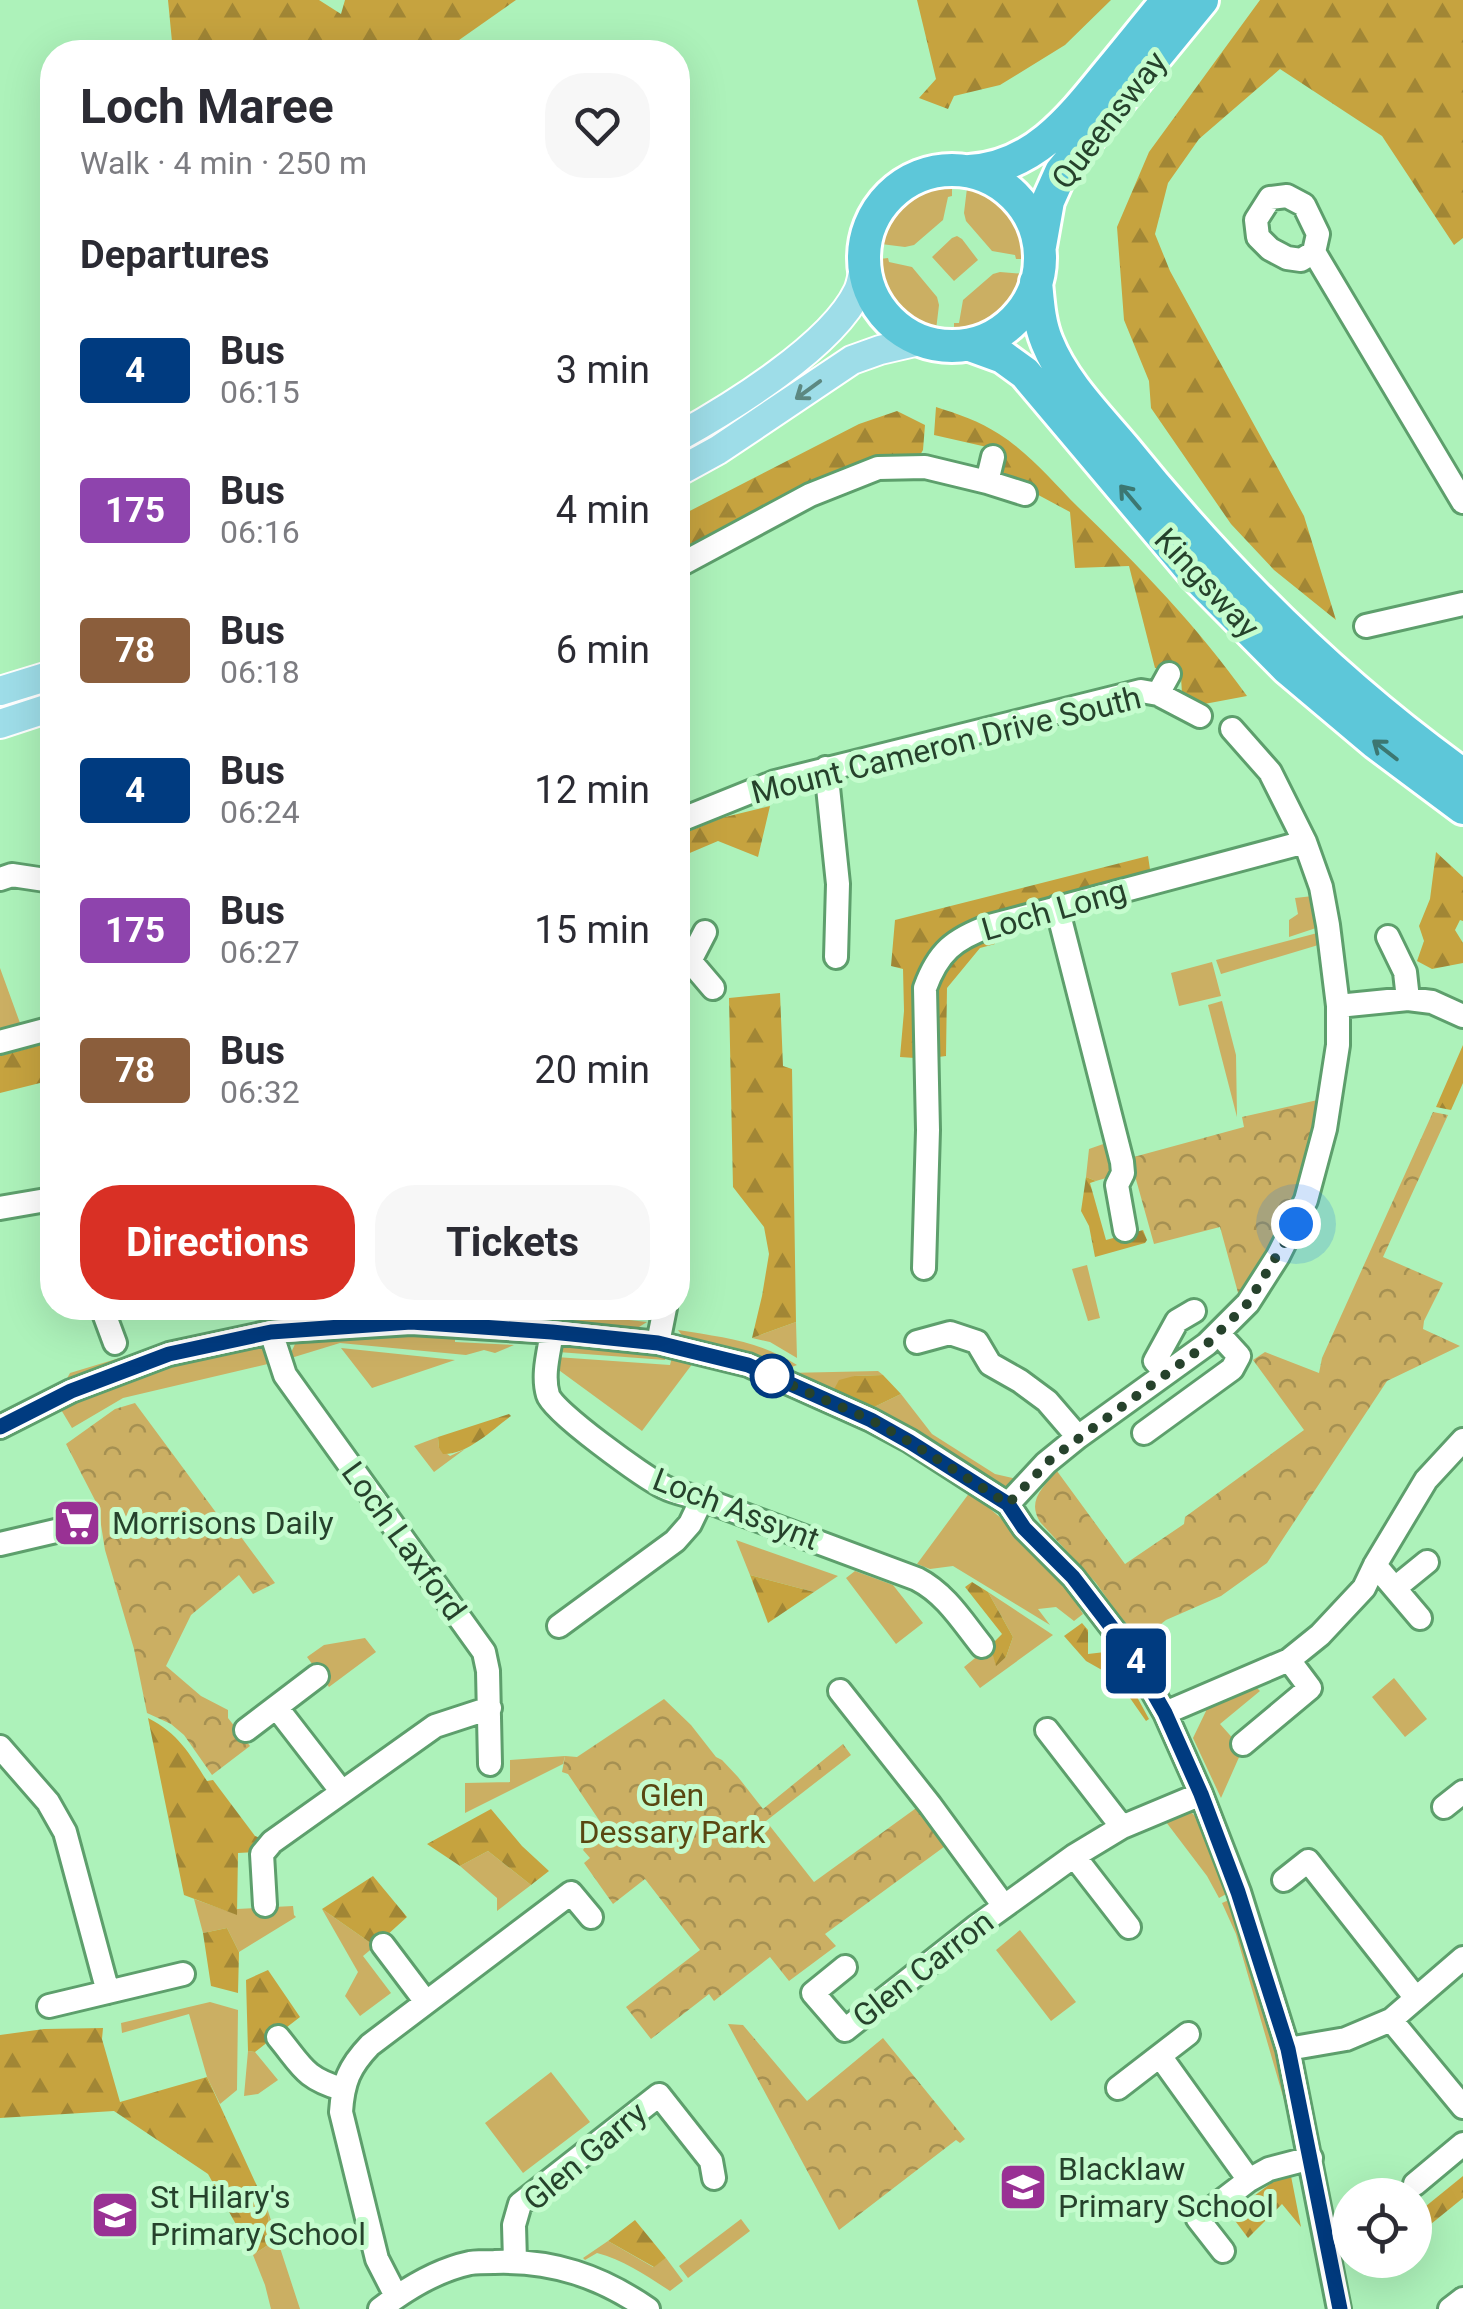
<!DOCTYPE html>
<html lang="en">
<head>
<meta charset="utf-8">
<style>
	body { margin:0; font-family:Roboto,sans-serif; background:#f7f7f7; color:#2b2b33; height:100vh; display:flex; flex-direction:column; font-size:38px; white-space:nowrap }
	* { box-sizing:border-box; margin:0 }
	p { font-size:32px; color:#7c7c81 }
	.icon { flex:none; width:55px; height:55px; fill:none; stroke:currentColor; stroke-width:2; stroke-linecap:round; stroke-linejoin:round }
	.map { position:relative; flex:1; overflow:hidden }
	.drawer { position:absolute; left:40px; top:40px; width:650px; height:1280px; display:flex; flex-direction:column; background:#fff; border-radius:40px; box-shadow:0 10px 40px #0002 }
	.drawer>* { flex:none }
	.badge { padding:0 20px; border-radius:8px; font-size:35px; line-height:65px }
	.buttons { position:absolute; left:1332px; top:2178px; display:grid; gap:20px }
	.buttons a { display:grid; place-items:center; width:100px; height:100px; border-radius:50%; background:#fff; box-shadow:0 10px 40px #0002; font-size:50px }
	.you { position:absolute; width:50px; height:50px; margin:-25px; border:8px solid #fff; border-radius:50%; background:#1a73e8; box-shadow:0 0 0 15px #1a73e833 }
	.map>.badge { position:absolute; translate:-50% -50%; box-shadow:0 0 0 5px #fff }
	h2 { padding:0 40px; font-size:38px; line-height:90px }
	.round { display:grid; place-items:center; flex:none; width:105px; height:105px; border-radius:40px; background:#f7f7f7 }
	.overview { display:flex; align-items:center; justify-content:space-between; height:170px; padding:0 40px }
	h1 { font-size:48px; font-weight:700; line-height:75px }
	.action { display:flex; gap:20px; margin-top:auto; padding:20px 40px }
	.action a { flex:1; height:115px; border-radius:40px; background:#d93025; color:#fff; font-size:40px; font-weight:700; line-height:115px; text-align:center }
	.action a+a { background:#f7f7f7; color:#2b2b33 }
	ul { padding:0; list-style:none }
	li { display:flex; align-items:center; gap:30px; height:140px; padding:0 40px }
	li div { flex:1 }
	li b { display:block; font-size:38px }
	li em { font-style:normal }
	li .badge { min-width:110px; font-weight:700; text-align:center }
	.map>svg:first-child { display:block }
</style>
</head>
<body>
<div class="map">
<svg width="1463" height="2309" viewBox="0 0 1463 2309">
	<defs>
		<pattern id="forest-firs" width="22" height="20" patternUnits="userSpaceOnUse" patternTransform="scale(2.5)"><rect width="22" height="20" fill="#c6a33f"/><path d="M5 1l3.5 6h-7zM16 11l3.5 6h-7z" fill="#a18635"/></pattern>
		<pattern id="park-crowns" width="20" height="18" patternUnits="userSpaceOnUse" patternTransform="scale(2.5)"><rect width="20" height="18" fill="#cbaf63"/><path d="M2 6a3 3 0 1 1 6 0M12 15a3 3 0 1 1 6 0" fill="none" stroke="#a59052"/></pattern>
	</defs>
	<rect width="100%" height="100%" fill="#adf2ba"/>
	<path fill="#cbaf63" d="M 952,187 L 952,196 L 948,197 L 943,220 L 914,245 L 905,247 L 881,244 C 892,209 913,189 952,187 Z
		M 967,188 C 1002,199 1024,220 1024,259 L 1016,259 L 1015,255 L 992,251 L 966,221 L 964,213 Z
		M 957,236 L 962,239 L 978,260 L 954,281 L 932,257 L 952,238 Z
		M 888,258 L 889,262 L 912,267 L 937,297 L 939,305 L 936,330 C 903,319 880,295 880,259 Z
		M 1000,272 L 1025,274 C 1016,307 991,334 954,331 L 954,323 L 959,323 L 963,300 L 993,274 Z
		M 1313,896 L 1319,927 L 1289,937 L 1289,920 L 1298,914 L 1295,898 Z
		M 1321,932 L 1322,943 L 1315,946 L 1221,974 L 1216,960 Z
		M 1212,962 L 1221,996 L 1179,1006 L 1171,973 Z
		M 0,968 L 20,1023 L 52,1014 L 52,1021 L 0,1035 Z
		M 1222,1001 L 1236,1055 L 1237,1117 L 1208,1005 Z
		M 1109,1142 L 1116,1175 L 1096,1181 L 1086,1177 L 1089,1149 Z
		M 1087,1265 L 1100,1318 L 1088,1321 L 1072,1269 Z
		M 328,1308 L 523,1308 L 647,1322 L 639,1327 L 628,1330 L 378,1317 L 65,1382 L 70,1373 C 155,1347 240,1321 328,1308 Z
		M 796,1322 L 797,1358 L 770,1342 L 752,1338 Z
		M 678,1330 C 722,1337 759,1341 797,1365 L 789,1368 L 779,1366 L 764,1360 L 684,1338 Z
		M 400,1335 L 455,1337 L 455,1342 L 514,1345 L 495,1353 L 484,1350 L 466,1355 L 340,1343 L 291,1358 L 289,1357 L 295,1344 L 303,1340 Z
		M 569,1341 L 666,1355 L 665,1360 L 558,1352 Z
		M 257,1346 L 269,1354 L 272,1363 L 123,1398 L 72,1428 L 60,1408 L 140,1375 L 175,1363 Z
		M 341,1348 L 455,1360 L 372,1388 Z
		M 556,1357 L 670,1365 L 672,1357 L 693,1363 L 642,1431 L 556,1368 Z
		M 878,1371 L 883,1375 L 854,1376 L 832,1393 L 787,1373 Z
		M 901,1394 L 932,1434 L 995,1474 L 1021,1480 L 1010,1487 L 997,1490 L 868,1410 Z
		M 438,1437 L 439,1448 L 450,1456 L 465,1449 L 434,1472 L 414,1446 Z
		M 970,1492 L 1033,1545 L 1081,1604 L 1078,1606 L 1083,1614 L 1074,1621 L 1056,1607 L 1038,1609 L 1050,1625 L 953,1566 L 930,1569 L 917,1564 Z
		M 736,1540 L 838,1576 L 814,1592 L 750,1575 Z
		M 855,1571 L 893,1585 L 923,1623 L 896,1644 L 846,1578 Z
		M 988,1592 L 1053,1635 L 980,1688 L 964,1667 L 990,1646 L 996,1664 L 1006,1657 L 1013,1637 Z
		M 365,1638 L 376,1652 L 329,1687 L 307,1657 L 324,1645 Z
		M 1394,1678 L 1427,1719 L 1405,1737 L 1372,1697 Z
		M 1257,1688 L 1260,1691 L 1220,1724 L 1245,1752 L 1240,1755 L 1221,1798 L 1193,1738 L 1206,1711 L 1205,1705 Z
		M 565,1756 L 563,1764 L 465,1813 L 465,1783 L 510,1782 L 510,1760 Z
		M 1182,1812 L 1192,1813 L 1204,1825 L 1230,1892 L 1219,1898 L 1207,1876 L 1163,1818 Z
		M 488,1851 L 531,1885 L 497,1911 L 497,1898 L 460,1866 Z
		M 194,1899 L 236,1914 L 237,1909 L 293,1906 L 294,1915 L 296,1917 L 239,1952 L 227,1928 L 203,1933 Z
		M 1231,1899 L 1265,2000 L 1294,2121 L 1291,2124 L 1236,1934 L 1222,1903 Z
		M 322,1909 L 375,1946 L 363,1956 L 391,1993 L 360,2016 L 345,1996 L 358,1972 Z
		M 1020,1930 L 1076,2002 L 1051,2021 L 996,1950 Z
		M 210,2002 L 238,2010 L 237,2090 L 220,2104 L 207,2077 L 189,2014 L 122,2033 L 121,2023 Z
		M 248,2051 L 255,2052 L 278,2080 L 258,2094 L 244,2096 Z
		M 551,2072 L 590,2122 L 523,2173 L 485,2123 Z
		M 267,2208 L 300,2309 L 271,2309 L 265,2285 L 253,2255 L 271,2243 Z
		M 741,2219 L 750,2231 L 688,2278 L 679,2266 Z
		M 608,2241 L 653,2267 L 666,2258 L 683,2281 L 670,2291 C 647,2276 624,2260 597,2253 L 585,2260 L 583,2258 Z"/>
	<path fill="url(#forest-firs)" d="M 168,0 L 319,0 L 341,14 L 345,0 L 516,0 L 442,52 L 173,52 Z
		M 917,0 L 1111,0 L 1065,45 L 1000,85 L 954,96 L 948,109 L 919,98 L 936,79 Z
		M 1260,0 L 1463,0 L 1463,238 L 1454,245 L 1382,136 L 1280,69 L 1199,139 L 1168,183 L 1155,234 L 1170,271 L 1304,516 L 1336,620 L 1274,570 L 1231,524 L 1151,408 L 1149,381 L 1124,320 L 1117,227 L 1149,152 Z
		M 936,407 C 958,414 979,421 999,434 C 1029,453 1053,482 1078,507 C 1139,566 1198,627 1247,696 L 1199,705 L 1182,694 L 1181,677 L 1178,671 L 1155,668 L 1129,566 L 1075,568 L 1070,512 L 1005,477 L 999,466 L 1000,450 L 934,435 Z
		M 897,411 L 925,425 L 923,450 L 919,457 L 876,457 L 829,475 L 678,557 L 678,517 L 859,424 Z
		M 770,806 L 758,857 L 718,841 L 678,858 L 678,836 L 721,818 Z
		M 1436,852 L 1463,877 L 1463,921 L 1460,920 L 1455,930 L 1463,943 L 1463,963 L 1432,969 L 1417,961 L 1424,941 L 1419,926 L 1430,899 Z
		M 1148,856 L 1151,876 L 988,918 L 916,989 L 915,1058 L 900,1057 L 904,1011 L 903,969 L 891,966 L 895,920 Z
		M 993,932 L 995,944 L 980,948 L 947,988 L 946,1056 L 931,1058 L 932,989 L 947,957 Z
		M 780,993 L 783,1066 L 792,1069 L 796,1322 L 752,1338 L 762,1296 L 769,1254 L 764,1227 L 733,1187 L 729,998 Z
		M 52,1042 L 52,1080 L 0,1093 L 0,1056 Z
		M 1463,1045 L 1463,1083 L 1451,1110 L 1436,1107 Z
		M 1086,1177 L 1096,1181 L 1090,1183 L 1106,1240 L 1143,1230 L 1147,1240 L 1145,1243 L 1095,1257 L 1089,1226 L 1081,1211 Z
		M 883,1375 L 901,1394 L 868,1410 L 832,1393 L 839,1380 L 854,1376 Z
		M 509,1414 L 511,1416 C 492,1430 467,1455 443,1454 L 439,1448 L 438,1437 Z
		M 750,1575 L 814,1592 L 768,1623 Z
		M 972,1582 L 988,1592 L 1013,1637 L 1006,1657 L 996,1666 L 990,1646 L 1002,1634 L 965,1587 Z
		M 1082,1623 L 1088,1630 L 1088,1654 L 1105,1652 L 1118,1662 L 1149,1719 L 1146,1721 L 1116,1678 L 1086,1661 L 1064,1636 Z
		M 148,1718 C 179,1734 189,1753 207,1781 L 213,1780 L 255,1836 L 263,1839 L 256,1852 L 238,1853 L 237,1915 L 184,1895 Z
		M 491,1809 L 522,1846 L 549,1871 L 531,1885 L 488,1851 L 460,1866 L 427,1844 Z
		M 373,1876 L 407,1917 L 375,1946 L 322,1909 Z
		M 227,1928 L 239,1952 L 238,1993 L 211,1986 L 203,1933 Z
		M 268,1970 L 300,2017 L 255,2052 L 248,2051 L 246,1980 Z
		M 103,2028 L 102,2039 L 120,2102 L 207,2077 L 267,2208 L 271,2243 L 253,2255 L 208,2174 L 114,2111 L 0,2118 L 0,2035 L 44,2029 Z
		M 1291,2176 L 1301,2227 L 1282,2204 L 1248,2238 L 1230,2214 L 1274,2181 Z
		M 1463,2176 L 1463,2198 L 1415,2237 L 1415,2215 Z
		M 635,2220 L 666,2258 L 654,2267 L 608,2241 Z"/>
	<path fill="url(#park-crowns)" d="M 1322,1099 L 1290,1212 L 1240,1300 L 1220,1227 L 1154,1244 L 1130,1158 L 1244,1127 L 1242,1117 Z
		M 1433,1112 L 1448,1115 L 1383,1257 L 1443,1283 L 1424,1321 L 1423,1329 L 1460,1346 L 1387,1381 L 1267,1563 L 1221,1596 L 1166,1620 L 1138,1642 L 1096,1583 L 1040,1522 C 1027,1501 1042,1488 1057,1471 L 1125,1564 L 1184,1524 L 1185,1517 L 1304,1430 L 1253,1360 L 1265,1352 L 1319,1373 L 1322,1358 Z
		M 135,1403 L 223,1522 L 230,1522 L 275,1583 L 253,1594 L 239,1575 L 191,1615 L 166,1666 L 201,1696 L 228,1710 L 228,1718 L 250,1746 L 212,1775 L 184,1735 L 171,1724 L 147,1713 L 134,1649 L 105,1550 L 98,1506 L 66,1444 L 115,1409 Z
		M 664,1699 L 691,1725 L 716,1757 L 722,1760 L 738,1777 L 763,1809 L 843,1744 L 851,1755 L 766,1821 L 814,1882 L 919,1806 L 948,1844 L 825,1934 L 836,1946 L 789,1981 L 770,1957 L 714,2001 L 709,1994 L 651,2039 L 626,2007 L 700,1950 L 645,1879 L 613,1904 L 584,1863 L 590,1858 L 583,1850 L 601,1823 L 568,1774 L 562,1772 L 565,1756 L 577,1757 Z
		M 728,2024 L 743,2025 L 807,2101 L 883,2038 L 965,2139 L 960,2143 L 956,2140 L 839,2230 Z"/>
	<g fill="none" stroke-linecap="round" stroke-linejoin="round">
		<g stroke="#5d9f6c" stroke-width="28">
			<path id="minor" d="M 1314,252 L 1301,260 L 1287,258 L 1270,249 L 1258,237 L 1256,220 L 1270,198 L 1287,196 L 1304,205 L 1318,234 L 1314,252 L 1463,502
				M 987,482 L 993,457
				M 678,566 L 810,495 L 878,468 L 925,467 L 987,482 L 1025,494
				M 1366,626 L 1463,604
				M 1158,694 L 1200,716
				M 826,768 L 838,884 L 836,957
				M 678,821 L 775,782 L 1141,691 L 1158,694 L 1169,674
				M 0,879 L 12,875 L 52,881
				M 1057,907 L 1122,1162 L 1123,1173 L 1117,1185 L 1125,1230
				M 705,932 L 690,961 L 713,988
				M 1388,937 L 1405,972 L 1408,999
				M 1338,1006 L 1408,999 L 1432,1002 L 1463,1016
				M 0,1042 L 52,1028
				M 0,1208 L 52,1199
				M 924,1268 L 928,1130 L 925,988 C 938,952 954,939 990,926 L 1305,842
				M 102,1308 L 115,1343
				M 271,1332 L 285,1375 L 484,1652 L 488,1671 L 490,1764
				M 552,1332 C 549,1352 542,1375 548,1395 C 552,1411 645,1478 664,1487 C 675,1493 690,1495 702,1499 L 917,1579 C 946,1594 962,1621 982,1646
				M 917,1342 L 950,1333 L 977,1342 L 990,1364 L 1020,1381 L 1047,1401 L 1078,1437
				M 658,1343 L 665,1308
				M 1166,1373 L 1155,1361 L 1177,1321 L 1194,1311
				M 0,1427 L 71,1391 L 169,1354 L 271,1332 L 411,1323 L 552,1332 L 658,1343 L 748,1365 L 871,1420 L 910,1441 L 1008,1504 L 1024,1528 L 1073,1577 L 1129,1650 L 1165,1713 L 1201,1794 L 1239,1892 L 1288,2049 L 1339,2309
				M 1144,1433 L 1232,1369 L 1239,1356 L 1218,1333
				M 1008,1504 L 1046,1463 L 1078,1437 L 1207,1344 L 1248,1303 L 1278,1256 L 1306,1200 L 1325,1129 L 1338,1045 L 1338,1006 L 1328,925 L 1321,887 L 1305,842 L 1270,772 L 1232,729
				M 0,1544 L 60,1530
				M 1375,1565 L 1420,1618
				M 1395,1588 L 1427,1562
				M 559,1626 L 675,1541 L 690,1524 L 702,1499
				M 840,1691 L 930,1805 L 1004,1906
				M 277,1708 L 342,1792
				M 1165,1713 L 1289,1660 L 1320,1635 L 1364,1588 L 1375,1565 L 1426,1480 L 1463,1440
				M 246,1730 L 317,1676
				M 1047,1730 L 1122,1827
				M 1243,1744 L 1310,1688 L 1289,1660
				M 0,1747 L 48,1802 L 65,1832 L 108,1992
				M 1444,1807 L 1463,1792
				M 1074,1856 L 1129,1927
				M 1284,1880 L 1308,1861 L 1415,1997
				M 265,1905 L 262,1854 L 272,1842 L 435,1726 L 490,1708
				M 383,1945 L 426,2002
				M 845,1967 L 813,1993 L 845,2030 L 977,1926 L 1074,1856 L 1122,1827 L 1201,1794
				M 49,2006 L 183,1974
				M 1391,2020 L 1463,2107
				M 278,2037 C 302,2066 304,2078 342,2089
				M 1288,2049 L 1346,2039 L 1391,2020 L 1463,1958
				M 1160,2056 L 1249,2180
				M 1118,2088 L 1188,2034
				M 1415,2184 L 1463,2144
				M 1223,2251 L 1198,2219 L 1249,2180 L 1269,2169 L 1311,2158
				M 515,2261 L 514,2225 L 520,2204 L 659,2095 L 711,2161 L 714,2178
				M 396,2296 L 377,2259 L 341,2112 C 343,2082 349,2067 370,2045 L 571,1893 L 591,1917
				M 380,2309 C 406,2289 437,2270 470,2263 C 477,2262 486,2262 494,2262 C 552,2260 600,2276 648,2309
				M 1450,2309 L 1463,2299"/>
		</g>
		<g stroke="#fff" stroke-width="32">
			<path id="major" d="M 678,437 C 730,408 832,346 858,291 C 861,285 862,276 864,269
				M 678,472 L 718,450 L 852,360 L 880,350 L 919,341
				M 0,691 L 52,675
				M 0,724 L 52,707"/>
		</g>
		<g stroke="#fff" stroke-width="38">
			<path id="highway" d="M864 258a88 88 0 1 1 176 0a88 88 0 1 1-176 0Z
				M 969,171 C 1033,168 1071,119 1109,72 C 1129,48 1148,24 1168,0
				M 1040,246 L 1048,201 L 1061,172 L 1202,0
				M 1036,282 C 1038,303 1039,323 1047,342 C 1063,382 1096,415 1123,447 C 1223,571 1333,682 1463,775
				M 970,345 L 1003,357 L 1025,373 L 1197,577 L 1287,668 L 1376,743 L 1463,808"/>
		</g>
		<use href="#minor" stroke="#fff" stroke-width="22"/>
		<use href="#major" stroke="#9edde8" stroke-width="28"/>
		<use href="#highway" stroke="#5dc7d9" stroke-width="32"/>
	</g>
	<defs><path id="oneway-shaft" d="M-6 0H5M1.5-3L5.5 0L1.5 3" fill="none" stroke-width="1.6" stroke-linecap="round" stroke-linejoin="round" transform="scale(2.5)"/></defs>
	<use stroke="#5c8881" href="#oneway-shaft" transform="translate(808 390) rotate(144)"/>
	<g stroke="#3c7771">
		<use href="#oneway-shaft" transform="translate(1130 497) rotate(-130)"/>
		<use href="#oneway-shaft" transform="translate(1385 750) rotate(-142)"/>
	</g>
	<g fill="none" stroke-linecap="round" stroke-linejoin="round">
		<g stroke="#fff" stroke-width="22">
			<path id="line" d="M 0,1427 L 71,1391 L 169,1354 L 271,1332 L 411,1322 L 552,1332 L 658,1343 L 748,1365 L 871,1420 L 910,1442 L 1008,1504 L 1024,1528 L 1073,1577 L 1129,1650 L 1165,1713 L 1201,1794 L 1238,1892 L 1288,2049 L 1340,2309"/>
		</g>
		<use href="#line" stroke="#003b80" stroke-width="15"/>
		<path stroke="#26422c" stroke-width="10" stroke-dasharray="0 18" d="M 772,1376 L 766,1374 L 871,1420 L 910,1442 L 1008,1504 L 1051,1459 L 1207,1344 L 1248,1303 L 1296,1224"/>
	</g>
	<defs>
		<g id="supermarket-square" transform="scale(2.5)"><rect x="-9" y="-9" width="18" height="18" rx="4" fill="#993194" stroke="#c5fcce"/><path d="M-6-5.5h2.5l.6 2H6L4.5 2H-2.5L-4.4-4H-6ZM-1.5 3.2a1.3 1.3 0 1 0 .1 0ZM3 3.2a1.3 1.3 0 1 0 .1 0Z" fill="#fff"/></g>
		<g id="school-square" transform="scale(2.5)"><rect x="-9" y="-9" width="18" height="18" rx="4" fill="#993194" stroke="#c5fcce"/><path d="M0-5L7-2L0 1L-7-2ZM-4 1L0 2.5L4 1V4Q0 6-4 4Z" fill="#fff"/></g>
	</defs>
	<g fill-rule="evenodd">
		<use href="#supermarket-square" x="77" y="1523"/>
		<use href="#school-square" x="1023" y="2187"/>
		<use href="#school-square" x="115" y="2215"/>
	</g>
	<circle fill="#fff" stroke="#003b80" stroke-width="5" cx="772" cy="1376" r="20"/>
	<g text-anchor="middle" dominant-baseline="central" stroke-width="10" stroke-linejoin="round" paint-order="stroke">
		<g font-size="32" fill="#26422c" stroke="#c5fcce">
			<text transform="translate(1109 120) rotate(-52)">Queensway</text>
			<text transform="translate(1207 583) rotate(47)">Kingsway</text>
			<text transform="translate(946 745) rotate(-14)">Mount Cameron Drive South</text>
			<text transform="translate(1054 910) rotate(-16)">Loch Long</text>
			<text transform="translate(736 1509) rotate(21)">Loch Assynt</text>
			<text transform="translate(404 1541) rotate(54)">Loch Laxford</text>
			<text transform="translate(923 1969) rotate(-38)">Glen Carron</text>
			<text transform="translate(585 2156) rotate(-40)">Glen Garry</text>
		</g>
		<g font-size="32" fill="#26422c" stroke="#c5fcce" text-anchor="start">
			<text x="112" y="1523">Morrisons Daily</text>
			<text x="1058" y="2169">Blacklaw<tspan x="1058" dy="37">Primary School</tspan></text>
			<text x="150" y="2197">St Hilary's<tspan x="150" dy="37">Primary School</tspan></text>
		</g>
		<g font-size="32" fill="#594711" stroke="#c5fcce">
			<text x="672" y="1795">Glen<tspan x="672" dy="37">Dessary Park</tspan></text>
		</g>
	</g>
</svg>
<div class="buttons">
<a><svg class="icon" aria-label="locate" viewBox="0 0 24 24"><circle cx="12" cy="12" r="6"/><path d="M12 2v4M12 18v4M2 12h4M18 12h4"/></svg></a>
</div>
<div class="you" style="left:1296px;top:1224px"></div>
<b class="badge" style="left:1136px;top:1661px;background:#003b80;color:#fff">4</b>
<section class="drawer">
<div class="overview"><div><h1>Loch Maree</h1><p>Walk · 4 min · 250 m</p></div><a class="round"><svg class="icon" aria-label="heart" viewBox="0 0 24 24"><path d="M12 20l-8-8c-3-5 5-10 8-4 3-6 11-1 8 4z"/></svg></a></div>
<h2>Departures</h2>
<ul>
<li><span class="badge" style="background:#003b80;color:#fff">4</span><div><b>Bus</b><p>06:15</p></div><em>3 min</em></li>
<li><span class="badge" style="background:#8e44ad;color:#fff">175</span><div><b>Bus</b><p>06:16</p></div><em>4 min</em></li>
<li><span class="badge" style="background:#8b5e3c;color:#fff">78</span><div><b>Bus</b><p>06:18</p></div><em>6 min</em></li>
<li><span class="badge" style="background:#003b80;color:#fff">4</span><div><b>Bus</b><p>06:24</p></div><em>12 min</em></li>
<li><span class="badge" style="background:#8e44ad;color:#fff">175</span><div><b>Bus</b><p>06:27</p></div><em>15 min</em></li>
<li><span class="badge" style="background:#8b5e3c;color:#fff">78</span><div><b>Bus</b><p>06:32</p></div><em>20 min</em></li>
</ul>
<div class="action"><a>Directions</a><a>Tickets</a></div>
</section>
</div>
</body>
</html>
